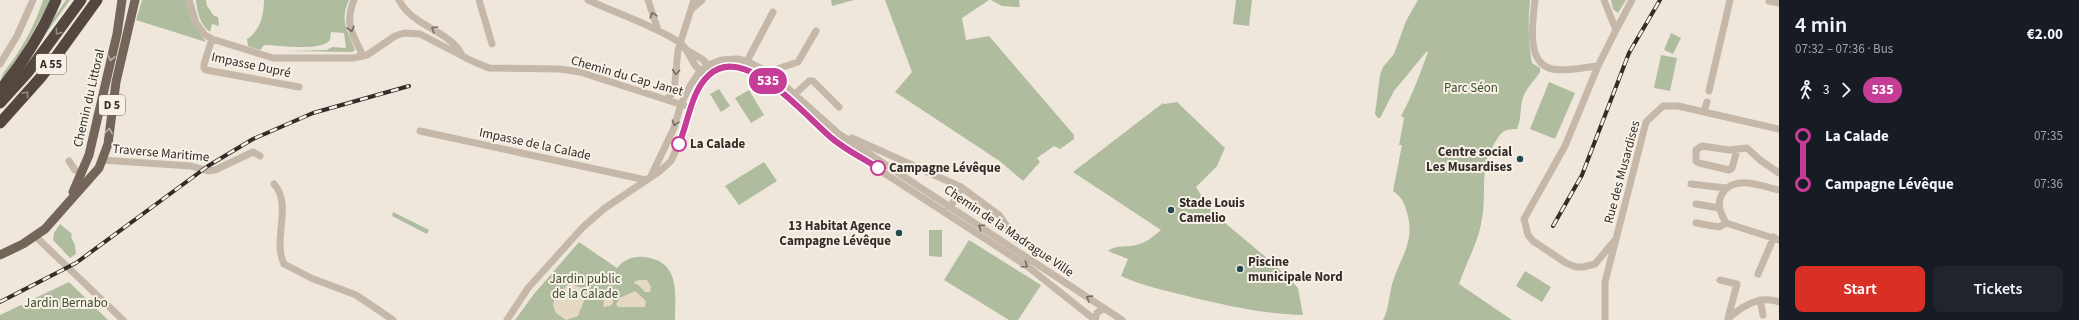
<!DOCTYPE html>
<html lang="en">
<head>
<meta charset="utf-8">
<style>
	body { margin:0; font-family:"Source Sans 3",sans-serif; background:#20242c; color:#f1f3f6; height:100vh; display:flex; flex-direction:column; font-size:15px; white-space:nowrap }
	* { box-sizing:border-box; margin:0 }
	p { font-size:13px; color:#9ea1a6 }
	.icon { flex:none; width:22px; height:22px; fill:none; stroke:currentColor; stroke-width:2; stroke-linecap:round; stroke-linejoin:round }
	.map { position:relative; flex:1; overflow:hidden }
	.side { display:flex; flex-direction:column; background:#171b24; width:300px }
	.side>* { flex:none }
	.badge { padding:0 8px; border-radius:13px; font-size:14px; line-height:26px }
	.map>.badge { position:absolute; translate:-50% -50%; box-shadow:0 0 0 2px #fff }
	.legs { display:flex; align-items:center; gap:6px; height:44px; padding:0 16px; font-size:13px }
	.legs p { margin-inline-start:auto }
	.head { display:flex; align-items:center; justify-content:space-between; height:68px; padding:0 16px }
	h1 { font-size:22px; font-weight:600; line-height:30px }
	.cta { display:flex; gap:8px; margin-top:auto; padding:8px 16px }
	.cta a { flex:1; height:46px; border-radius:8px; background:#d93025; color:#fff; font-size:16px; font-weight:600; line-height:46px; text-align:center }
	.cta a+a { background:#20242c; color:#f1f3f6 }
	ul { padding:0 16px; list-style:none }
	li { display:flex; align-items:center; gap:14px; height:48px; font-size:15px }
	li i { display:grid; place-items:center; width:6px; height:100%; margin:0 5px; background:currentColor }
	li i::after { content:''; width:10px; height:10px; margin:-5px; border:3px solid; border-radius:50%; background:#171b24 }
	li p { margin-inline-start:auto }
	li:first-child i { background:linear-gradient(#0000 50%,currentColor 0) }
	li:last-child i { background:linear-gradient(currentColor 50%,#0000 0) }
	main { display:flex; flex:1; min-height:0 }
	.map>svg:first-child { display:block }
</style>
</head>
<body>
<main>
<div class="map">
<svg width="1779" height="320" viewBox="0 0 1779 320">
	<rect width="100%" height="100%" fill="#efe7db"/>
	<path fill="#afbc9d" d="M 43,0 L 51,0 L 22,52 L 0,84 C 0,73 12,63 17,54 C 28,37 37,19 43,0 Z
		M 66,0 L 70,0 L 42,39 L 40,38 Z
		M 142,0 L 186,0 L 192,22 L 206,42 L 136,20 Z
		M 196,0 L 206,0 L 207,6 L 214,16 L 218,17 L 219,26 L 212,24 L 210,32 C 200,25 197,11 196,0 Z
		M 264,0 L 349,0 C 339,22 348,30 355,50 L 352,52 L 288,51 L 327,50 L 332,47 L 346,48 L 344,33 L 331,32 L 330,40 C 321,52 279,45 264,45 L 260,50 L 248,46 L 247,39 C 260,31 264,15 264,0 Z
		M 831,0 L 854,0 L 832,6 Z
		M 885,0 L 989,0 L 962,18 L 966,40 L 989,36 L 1074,135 L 1074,139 L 1060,149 L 1054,146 L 1037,158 L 1040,162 L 1023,181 L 1001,162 L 895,92 L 912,72 Z
		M 991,0 L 1019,0 L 1020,7 L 1002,6 Z
		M 1236,0 L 1252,0 L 1249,26 L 1233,24 Z
		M 1418,0 L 1530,0 C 1528,22 1528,41 1532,63 L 1540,68 L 1540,72 C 1535,80 1528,86 1524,95 C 1519,107 1522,118 1517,129 C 1502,129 1501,133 1494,144 C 1478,172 1488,195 1481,224 C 1477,245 1466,263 1459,284 L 1512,320 L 1383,320 C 1389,309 1389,293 1393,281 C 1401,256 1414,244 1408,216 C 1405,205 1403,198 1393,191 L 1402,145 L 1399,145 L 1404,118 L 1401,116 C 1412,96 1420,74 1428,52 L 1427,51 L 1394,91 L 1380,118 L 1378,118 L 1375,114 L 1380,75 L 1383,67 L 1394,54 L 1406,21 Z
		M 1611,0 L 1626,0 L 1618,13 L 1613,9 Z
		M 1671,33 L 1681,38 L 1673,54 L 1664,50 Z
		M 1661,55 L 1677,58 L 1670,91 L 1654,88 Z
		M 1549,82 L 1575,93 L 1555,139 L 1530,129 Z
		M 719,89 L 730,106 L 721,112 L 710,94 Z
		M 749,90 L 764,115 L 751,123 L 735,98 Z
		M 1177,102 L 1225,148 L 1217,166 L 1196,187 L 1212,212 L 1274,264 L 1298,288 L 1303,315 C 1264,314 1228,306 1191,297 C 1167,291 1143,286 1121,276 L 1128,259 L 1108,251 C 1116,244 1128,248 1136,245 C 1146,243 1154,236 1161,230 L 1073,172 L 1163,103 L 1164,104 Z
		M 764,162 L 777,181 L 739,205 L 725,186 Z
		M 393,212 L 429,230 L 427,234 L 392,216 Z
		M 60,224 L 72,234 L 71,237 L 75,245 L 76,254 L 70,258 L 53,240 L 54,233 Z
		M 929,230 L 942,230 L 942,257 L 929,256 Z
		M 969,240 L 1041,285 L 1018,320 L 1009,320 L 944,280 Z
		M 579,242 L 617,268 C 625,259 633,256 644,257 C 681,261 675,294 675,320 L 515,320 L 534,294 Z
		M 1525,271 L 1551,287 L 1542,302 L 1516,286 Z
		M 69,282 L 108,320 L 0,320 L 0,315 L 21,305 L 31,306 L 27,302 Z"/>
	<path fill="#e5d9c4" d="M 640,280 L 647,280 L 651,287 L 650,292 L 645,292 L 637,284 L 634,284 L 635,281 Z
		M 569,283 L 584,289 L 585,291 L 585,298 L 578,316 L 566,320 L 556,313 L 553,305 L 554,300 Z
		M 635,291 L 646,301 L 645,307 L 618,307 L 616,304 L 620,298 Z
		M 609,296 L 613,301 L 613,303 L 610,306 L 603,307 L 604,300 Z"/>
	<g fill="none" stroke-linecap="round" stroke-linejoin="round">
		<path stroke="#c5b8a9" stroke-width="7" d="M 189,0 L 196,23 L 205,35 L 212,39 L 273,58 L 353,58 L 367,55 L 395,36 L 404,33 L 420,34 L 472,61 L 489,68 L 560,69 L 580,72 L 692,108
			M 354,0 C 344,25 353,34 363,56
			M 399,0 C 412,26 446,29 461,53
			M 479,0 L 492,44
			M 588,0 C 618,14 651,24 679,42 C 690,49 691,66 703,73
			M 648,0 L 658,30
			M 1535,0 C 1533,20 1525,63 1552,69 C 1567,72 1584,67 1598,66
			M 1604,0 L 1616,30 L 1632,0
			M 1769,1 L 1779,3
			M 692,9 L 702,0
			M 212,39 L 204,64 L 204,68 L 206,70 L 299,87
			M 685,49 L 702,59 L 710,67
			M 0,64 L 17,36 L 33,0
			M 745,65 L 773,12
			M 770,77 L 774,70 L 798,62 L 816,31
			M 1709,91 L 1730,0
			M 794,95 L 809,81 L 813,81 L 839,107
			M 667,99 L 674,92 L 678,50 L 694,0
			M 1704,112 L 1707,102
			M 420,131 L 646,180
			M 852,138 L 961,187 L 999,215 L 1017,240
			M 1737,150 L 1732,168 L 1729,170 L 1699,163 L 1696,161 L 1696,150 L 1702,146 L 1729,150 L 1747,148 L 1760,160 L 1779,173
			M 102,160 L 191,166 L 208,171 L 215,170 L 253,152 L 260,156
			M 69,161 L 75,170 L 82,173
			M 651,176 L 674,128 L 681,104 L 690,86 L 700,71 L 709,65 L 721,60 L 737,59 L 746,61 L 772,74 L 839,134 L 1122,320
			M 274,184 C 293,205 272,239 284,264 L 311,278 L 356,295 L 393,320
			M 1691,184 L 1726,188
			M 1696,204 L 1719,208
			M 948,206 L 951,206 L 961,187
			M 1696,223 L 1719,227 L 1726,223
			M 1726,223 C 1721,214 1716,204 1722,194 C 1734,174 1761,186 1779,190
			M 1726,223 L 1779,240
			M 35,236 L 123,320
			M 1615,240 L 1595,264 L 1583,267 L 1576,267 L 1566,263 L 1533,241 L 1528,235 L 1524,219 L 1565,146 L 1598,66 L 1616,30
			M 1758,274 L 1774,237
			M 1720,280 L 1737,284 L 1728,318
			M 1760,300 L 1763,315
			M 1728,319 C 1742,306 1760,295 1779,302
			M 507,320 L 528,288 L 583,227 L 605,208 L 660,171 L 671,161 L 683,135 L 694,100 L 704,80 L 716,70 L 728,67 L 743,68 L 767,80 L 835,141 L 1027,266 L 1095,320
			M 1095,320 L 1097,313 L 1104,308
			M 1605,320 L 1605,282 L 1646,122 L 1663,106 L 1678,106 L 1779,129"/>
		<path stroke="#74655a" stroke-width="9" d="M 73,192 L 89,155 L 117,34 L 122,0
			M 0,255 L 23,244 L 45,229 L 99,168 L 108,144 L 116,82 L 135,0"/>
		<path stroke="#534740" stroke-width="11" d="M 0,90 C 23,63 42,32 56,0
			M 0,103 L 28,72 L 81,0
			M 0,123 L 42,76 L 97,0"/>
		<g stroke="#332c28" stroke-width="4">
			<path id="rail" d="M 1553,226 L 1582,175 L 1629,53 L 1660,0
				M 0,302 L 76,263 L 208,166 L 253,139 L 313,113 L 409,86"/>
		</g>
		<use href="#rail" stroke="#f7f1e7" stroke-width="2.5" stroke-dasharray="8" stroke-linecap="butt"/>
	</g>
	<defs><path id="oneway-chevron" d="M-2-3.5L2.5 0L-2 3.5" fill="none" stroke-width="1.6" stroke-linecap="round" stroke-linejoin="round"/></defs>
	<g stroke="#756b62">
		<use href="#oneway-chevron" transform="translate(653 15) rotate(-108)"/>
		<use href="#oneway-chevron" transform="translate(351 29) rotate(75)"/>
		<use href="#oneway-chevron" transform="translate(434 29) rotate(-149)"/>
		<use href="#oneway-chevron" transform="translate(676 72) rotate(95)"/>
		<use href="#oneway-chevron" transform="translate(675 123) rotate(108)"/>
		<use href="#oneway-chevron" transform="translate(981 227) rotate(-146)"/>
		<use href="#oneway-chevron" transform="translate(1025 265) rotate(35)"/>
		<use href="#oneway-chevron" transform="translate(1089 298) rotate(-148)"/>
	</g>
	<g stroke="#958b83">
		<use href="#oneway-chevron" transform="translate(58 32) rotate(126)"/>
		<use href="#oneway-chevron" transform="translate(26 94) rotate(-50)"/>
	</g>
	<g stroke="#bcb2a8">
		<use href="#oneway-chevron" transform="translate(111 58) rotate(103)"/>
		<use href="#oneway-chevron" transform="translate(109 131) rotate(-83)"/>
	</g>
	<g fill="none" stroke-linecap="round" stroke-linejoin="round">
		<g stroke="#fff" stroke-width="9">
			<path id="line-1" d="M 679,144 C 688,123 691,91 709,75 C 746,41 808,120 834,140 C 848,151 864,159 878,168"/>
		</g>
		<use href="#line-1" stroke="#c53d96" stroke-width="6"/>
	</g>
	<g fill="#fff" stroke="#c53d96" stroke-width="2">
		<circle cx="679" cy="144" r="7"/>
		<circle cx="878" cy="168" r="7"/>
	</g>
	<g fill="#224a50" stroke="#f7f1e7" stroke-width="1.5">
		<circle cx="1520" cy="159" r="4"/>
		<circle cx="1171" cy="210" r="4"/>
		<circle cx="899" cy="233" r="4"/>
		<circle cx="1240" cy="269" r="4"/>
	</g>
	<g text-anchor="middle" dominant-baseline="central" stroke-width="4" stroke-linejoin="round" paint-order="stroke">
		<g fill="#f7f1e7" stroke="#6e6761" stroke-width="1">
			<rect x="36" y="54" width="30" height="20" rx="3"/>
			<rect x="99" y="95" width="26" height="20" rx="3"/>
		</g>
		<g font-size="12" font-weight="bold" fill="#332c28">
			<text x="51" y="64">A 55</text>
			<text x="112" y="105">D 5</text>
		</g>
		<g font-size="13" fill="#332c28" stroke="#f7f1e7">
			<text transform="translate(251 65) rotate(12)">Impasse Dupré</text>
			<text transform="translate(627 76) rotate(16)">Chemin du Cap Janet</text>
			<text transform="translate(89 98) rotate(-77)">Chemin du Littoral</text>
			<text transform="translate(535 144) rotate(12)">Impasse de la Calade</text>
			<text transform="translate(161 153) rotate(5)">Traverse Maritime</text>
			<text transform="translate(1622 172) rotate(-75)">Rue des Musardises</text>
			<text transform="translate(1009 231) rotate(34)">Chemin de la Madrague Ville</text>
		</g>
		<g font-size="13" fill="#404f2e" stroke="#f7f1e7">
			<text x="1471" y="88">Parc Séon</text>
			<text x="585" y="279">Jardin public<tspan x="585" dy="15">de la Calade</tspan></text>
			<text x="66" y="303">Jardin Bernabo</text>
		</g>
		<g font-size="13" font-weight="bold" fill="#332c28" stroke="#f7f1e7" text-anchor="start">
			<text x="690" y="144">La Calade</text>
			<text x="889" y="168">Campagne Lévêque</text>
		</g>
		<g font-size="13" font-weight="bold" fill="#332c28" stroke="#f7f1e7" text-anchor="end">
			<text x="1512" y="152">Centre social<tspan x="1512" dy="15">Les Musardises</tspan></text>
			<text x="1179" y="203" text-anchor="start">Stade Louis<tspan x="1179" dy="15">Camelio</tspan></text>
			<text x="891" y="226">13 Habitat Agence<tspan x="891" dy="15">Campagne Lévêque</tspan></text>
			<text x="1248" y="262" text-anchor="start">Piscine<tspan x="1248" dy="15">municipale Nord</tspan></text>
		</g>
	</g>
</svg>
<b class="badge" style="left:768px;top:81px;background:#c53d96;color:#fff">535</b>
</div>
<section class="side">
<div class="head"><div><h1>4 min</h1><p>07:32 – 07:36 · Bus</p></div><b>€2.00</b></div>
<div class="legs"><svg class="icon" aria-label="walk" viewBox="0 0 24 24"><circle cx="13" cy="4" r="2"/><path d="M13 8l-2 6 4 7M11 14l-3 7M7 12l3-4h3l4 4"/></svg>3<svg class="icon" aria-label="forward" viewBox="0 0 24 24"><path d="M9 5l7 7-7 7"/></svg><b class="badge" style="background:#c53d96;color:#fff">535</b></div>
<ul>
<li><i style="color:#c53d96"></i><b>La Calade</b><p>07:35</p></li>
<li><i style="color:#c53d96"></i><b>Campagne Lévêque</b><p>07:36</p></li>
</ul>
<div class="cta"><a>Start</a><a>Tickets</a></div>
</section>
</main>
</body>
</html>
